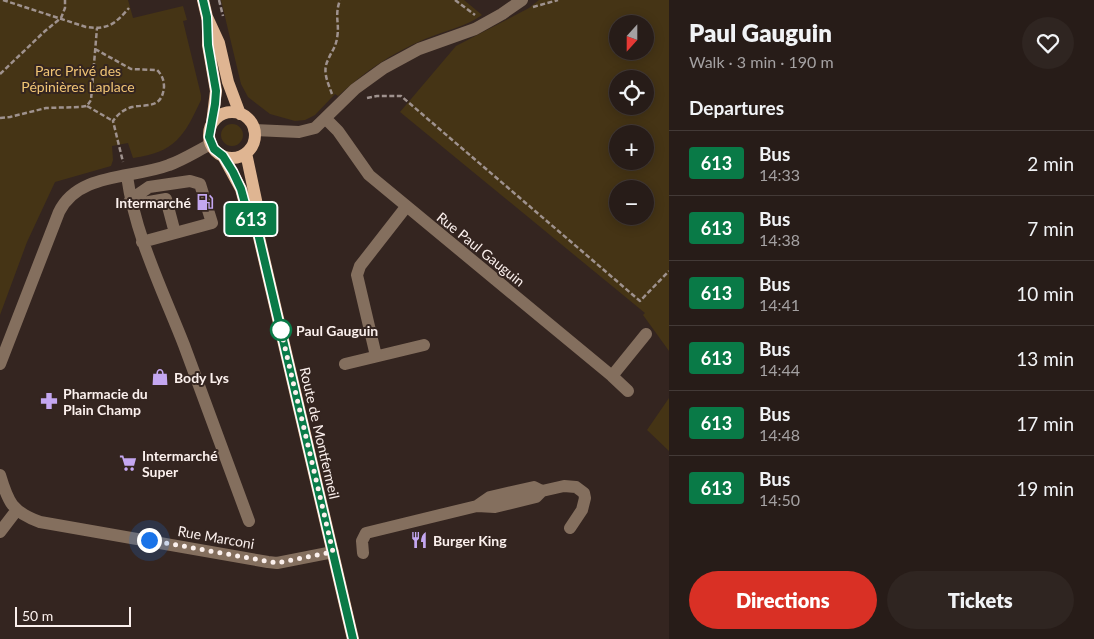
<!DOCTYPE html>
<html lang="en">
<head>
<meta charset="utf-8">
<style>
	body { margin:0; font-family:Lato,sans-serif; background:#2f2521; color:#f1f3f6; height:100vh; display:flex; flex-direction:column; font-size:19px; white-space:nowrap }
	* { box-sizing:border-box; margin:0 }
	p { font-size:16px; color:#a4a1a2 }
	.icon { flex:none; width:28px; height:28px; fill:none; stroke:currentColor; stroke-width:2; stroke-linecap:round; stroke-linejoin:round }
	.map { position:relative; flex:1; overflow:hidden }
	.drawer { display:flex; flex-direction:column; background:#271c18; width:425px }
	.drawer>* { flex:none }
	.badge { padding:0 10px; border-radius:4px; font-size:18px; line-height:32px }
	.needle { width:32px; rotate:201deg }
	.tools { position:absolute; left:609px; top:15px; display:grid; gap:10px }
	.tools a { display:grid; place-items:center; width:45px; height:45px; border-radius:50%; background:#271c18; box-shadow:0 2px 12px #0003,0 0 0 1px #433a37; font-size:25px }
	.scale { position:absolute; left:15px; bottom:12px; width:116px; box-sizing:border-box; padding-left:5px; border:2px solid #fbf0ed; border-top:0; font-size:14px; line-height:18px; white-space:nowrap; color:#fbf0ed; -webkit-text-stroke:4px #342520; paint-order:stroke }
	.you { position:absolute; width:25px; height:25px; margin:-12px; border:4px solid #fff; border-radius:50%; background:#1a73e8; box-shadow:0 0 0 8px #1a73e833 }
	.map>.badge { position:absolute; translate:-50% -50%; box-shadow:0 0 0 2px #fff }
	h2 { padding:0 20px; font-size:19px; line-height:45px }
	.round { display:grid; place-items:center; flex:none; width:52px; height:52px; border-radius:26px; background:#2f2521 }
	.overview { display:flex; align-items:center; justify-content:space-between; height:85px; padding:0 20px }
	h1 { font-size:24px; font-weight:800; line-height:38px }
	.button { display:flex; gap:10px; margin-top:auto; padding:10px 20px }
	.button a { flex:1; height:58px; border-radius:30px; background:#d93025; color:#fff; font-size:20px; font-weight:800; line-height:58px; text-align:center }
	.button a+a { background:#2f2521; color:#f1f3f6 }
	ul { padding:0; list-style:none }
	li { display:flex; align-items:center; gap:15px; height:65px; padding:0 20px; border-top:1px solid #433a37 }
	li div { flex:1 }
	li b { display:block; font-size:19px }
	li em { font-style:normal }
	li .badge { min-width:55px; font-weight:700; text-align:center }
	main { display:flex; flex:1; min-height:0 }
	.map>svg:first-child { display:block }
</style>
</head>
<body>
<main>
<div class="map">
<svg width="669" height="639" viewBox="0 0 669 639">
	<rect width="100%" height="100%" fill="#342520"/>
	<path fill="#453415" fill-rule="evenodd" d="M 0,0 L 128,0 L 133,18 L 183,6 L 187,20 L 183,21 L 201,95 L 201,100 C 184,136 176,152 133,158 L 128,143 L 112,146 L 113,160 L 111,166 L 55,182 L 27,242 L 0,315 Z
		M 221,0 L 464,0 L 482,15 C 465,27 444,31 425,39 C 392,53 364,72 338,96 L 335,94 L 315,115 L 305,120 L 295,121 L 270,114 L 248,97 L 241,84 Z
		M 539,0 L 669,0 L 669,351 L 643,315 L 645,313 L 400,112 L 456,46 L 529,8 ZM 618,24 L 645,24 L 645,51 L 618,51 ZM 618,79 L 645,79 L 645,106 L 618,106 ZM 618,134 L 645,134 L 645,161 L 618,161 ZM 618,189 L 645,189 L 645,216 L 618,216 Z
		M221 135a11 11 0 1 1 22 0a11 11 0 1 1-22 0Z
		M 669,398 L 669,451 L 647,430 Z"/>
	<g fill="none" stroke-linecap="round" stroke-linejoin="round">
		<path stroke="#9f928e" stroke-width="2.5" stroke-dasharray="5 2.5" stroke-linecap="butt" d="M 3,0 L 86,27 C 108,30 115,24 129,8
			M 219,0 L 223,16
			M 455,0 L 475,15
			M 533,7 L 558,0
			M 95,49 L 131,69 L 157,70 C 162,75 164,80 164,87 C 162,109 147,104 132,107 C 124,109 118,114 113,121 L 123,162
			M 0,74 L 45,31 L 61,18 L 65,8 L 65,0
			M 332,94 C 328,83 322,71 328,60 C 331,52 336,47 337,38 C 340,23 334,17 340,0
			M 367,98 L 377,96 L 401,96 L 640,301 L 669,271
			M 87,106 L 113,121
			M 0,118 L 10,117 L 46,108 L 80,107 L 87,106 L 91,100 L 97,28"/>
		<path stroke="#846f5e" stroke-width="12" d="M 326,119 L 338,131 L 369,175 L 612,376 L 628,391
			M 254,130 L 299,132 L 315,128 L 355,89 L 384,68 L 419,49 L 475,29 L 502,14 L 522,0
			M 127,176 C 135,235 162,289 184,345 C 206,403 227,462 249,521
			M 130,200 L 149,187 L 190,181 L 200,184 L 212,223 L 142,242
			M 132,205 L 166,199 L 175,233
			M 376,356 L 357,275 L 360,266 L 406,207
			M 0,364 L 59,212 C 78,172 133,179 169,165 C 183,160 197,151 211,144
			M 345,364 L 424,345
			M 612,376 L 646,334
			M 0,475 C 8,502 12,512 40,522 L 268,562 L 277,563 L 333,552
			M 477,506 L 490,497 L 534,487 L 542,491
			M 0,532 L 16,511
			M 363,553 L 362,541 L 366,533 L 477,506 L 495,507 L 536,497 L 542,491 L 564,486 L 576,487 L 584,493 L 585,498 L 582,510 L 570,528"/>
		<path stroke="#dfb592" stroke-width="12" d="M 203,0 L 207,17 L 219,43 L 228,82 L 240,114
			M 208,25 L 208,45 L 216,91 L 212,123
			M209 135a23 23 0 1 1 46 0a23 23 0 1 1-46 0Z
			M 246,153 L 257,205 L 258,233 L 353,639
			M 223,156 L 241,189 L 247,211 L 256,229"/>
	</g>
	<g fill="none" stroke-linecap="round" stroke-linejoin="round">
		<g stroke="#fff" stroke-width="11">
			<path id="line" d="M 203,0 L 207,17 L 208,45 L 216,91 L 215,104 L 209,137 L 214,149 L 223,156 L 233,172 L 241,189 L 247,211 L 258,233 L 353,639"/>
		</g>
		<use href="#line" stroke="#097a47" stroke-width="8"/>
		<path stroke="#fbf0ed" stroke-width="5" stroke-dasharray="0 9" d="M 149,540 L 277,563 L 333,552 L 279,322 L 281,330"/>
	</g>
	<defs>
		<g id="fuel-bare" transform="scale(1.35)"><path d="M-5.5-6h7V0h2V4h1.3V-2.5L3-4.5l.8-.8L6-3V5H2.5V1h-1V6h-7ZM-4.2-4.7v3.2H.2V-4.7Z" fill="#c4a7f1" stroke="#342520" stroke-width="2.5" paint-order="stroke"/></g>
		<g id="shop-bare" transform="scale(1.35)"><path d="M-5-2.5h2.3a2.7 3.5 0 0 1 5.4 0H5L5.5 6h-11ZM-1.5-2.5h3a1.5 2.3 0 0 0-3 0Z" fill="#c4a7f1" stroke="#342520" stroke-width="2.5" paint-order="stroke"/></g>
		<g id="pharmacy-bare" transform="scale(1.35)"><path d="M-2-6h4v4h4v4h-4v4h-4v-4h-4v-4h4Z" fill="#c4a7f1" stroke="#342520" stroke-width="2.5" paint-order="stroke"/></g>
		<g id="supermarket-bare" transform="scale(1.35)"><path d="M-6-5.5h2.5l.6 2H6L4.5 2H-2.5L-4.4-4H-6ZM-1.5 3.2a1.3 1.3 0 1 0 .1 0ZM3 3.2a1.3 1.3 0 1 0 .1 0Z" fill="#c4a7f1" stroke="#342520" stroke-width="2.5" paint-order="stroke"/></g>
		<g id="restaurant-bare" transform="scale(1.35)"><path d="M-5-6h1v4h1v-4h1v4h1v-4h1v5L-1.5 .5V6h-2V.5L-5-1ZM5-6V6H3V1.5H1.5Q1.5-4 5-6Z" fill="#c4a7f1" stroke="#342520" stroke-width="2.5" paint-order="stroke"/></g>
	</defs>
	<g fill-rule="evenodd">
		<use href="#fuel-bare" x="205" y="202"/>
		<use href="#shop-bare" x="160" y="377"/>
		<use href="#pharmacy-bare" x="49" y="401"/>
		<use href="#supermarket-bare" x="128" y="463"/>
		<use href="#restaurant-bare" x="419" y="540"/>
	</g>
	<circle fill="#fff" stroke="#097a47" stroke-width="2.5" cx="281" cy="330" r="10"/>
	<g text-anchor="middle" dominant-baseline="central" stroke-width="4" stroke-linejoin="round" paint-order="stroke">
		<g font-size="14" fill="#f0c475" stroke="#342520">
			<text x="78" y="70">Parc Privé des<tspan x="78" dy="16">Pépinières Laplace</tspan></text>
		</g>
		<g font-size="14" font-weight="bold" fill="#fbf0ed" stroke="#342520" text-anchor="start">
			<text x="191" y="202" text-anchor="end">Intermarché</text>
			<text x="174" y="377">Body Lys</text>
			<text x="63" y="393">Pharmacie du<tspan x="63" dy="16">Plain Champ</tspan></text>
			<text x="142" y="455">Intermarché<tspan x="142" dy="16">Super</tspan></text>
			<text x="433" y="540">Burger King</text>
		</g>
		<g font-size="14" fill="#fbf0ed" stroke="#342520">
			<text transform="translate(481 249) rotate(39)">Rue Paul Gauguin</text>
			<text transform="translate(320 433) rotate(77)">Route de Montfermeil</text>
			<text transform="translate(216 537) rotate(10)">Rue Marconi</text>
		</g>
		<g font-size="14" font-weight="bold" fill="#fbf0ed" stroke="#342520" text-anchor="start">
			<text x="296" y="330">Paul Gauguin</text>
		</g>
	</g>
</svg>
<div class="tools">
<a><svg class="needle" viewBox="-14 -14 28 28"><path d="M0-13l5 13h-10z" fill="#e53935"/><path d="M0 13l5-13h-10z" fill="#a4a1a2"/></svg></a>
<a><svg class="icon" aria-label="locate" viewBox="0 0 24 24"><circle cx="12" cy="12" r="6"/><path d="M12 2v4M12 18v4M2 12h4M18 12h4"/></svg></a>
<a>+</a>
<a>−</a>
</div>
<div class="scale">50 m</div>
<div class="you" style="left:149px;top:540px"></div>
<b class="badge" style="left:251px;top:219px;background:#097a47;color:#fff">613</b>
</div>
<section class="drawer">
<div class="overview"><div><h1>Paul Gauguin</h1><p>Walk · 3 min · 190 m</p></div><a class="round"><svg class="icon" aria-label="heart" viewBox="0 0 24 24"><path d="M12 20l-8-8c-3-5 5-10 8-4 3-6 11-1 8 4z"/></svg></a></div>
<h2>Departures</h2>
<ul>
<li><span class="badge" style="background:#097a47;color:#fff">613</span><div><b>Bus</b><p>14:33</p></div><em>2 min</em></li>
<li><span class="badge" style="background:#097a47;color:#fff">613</span><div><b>Bus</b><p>14:38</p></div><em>7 min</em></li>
<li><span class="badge" style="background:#097a47;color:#fff">613</span><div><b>Bus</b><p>14:41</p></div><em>10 min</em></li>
<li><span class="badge" style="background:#097a47;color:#fff">613</span><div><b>Bus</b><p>14:44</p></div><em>13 min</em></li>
<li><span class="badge" style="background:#097a47;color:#fff">613</span><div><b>Bus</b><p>14:48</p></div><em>17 min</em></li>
<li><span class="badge" style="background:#097a47;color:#fff">613</span><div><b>Bus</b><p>14:50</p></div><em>19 min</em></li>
</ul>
<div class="button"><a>Directions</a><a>Tickets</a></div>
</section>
</main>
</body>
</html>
